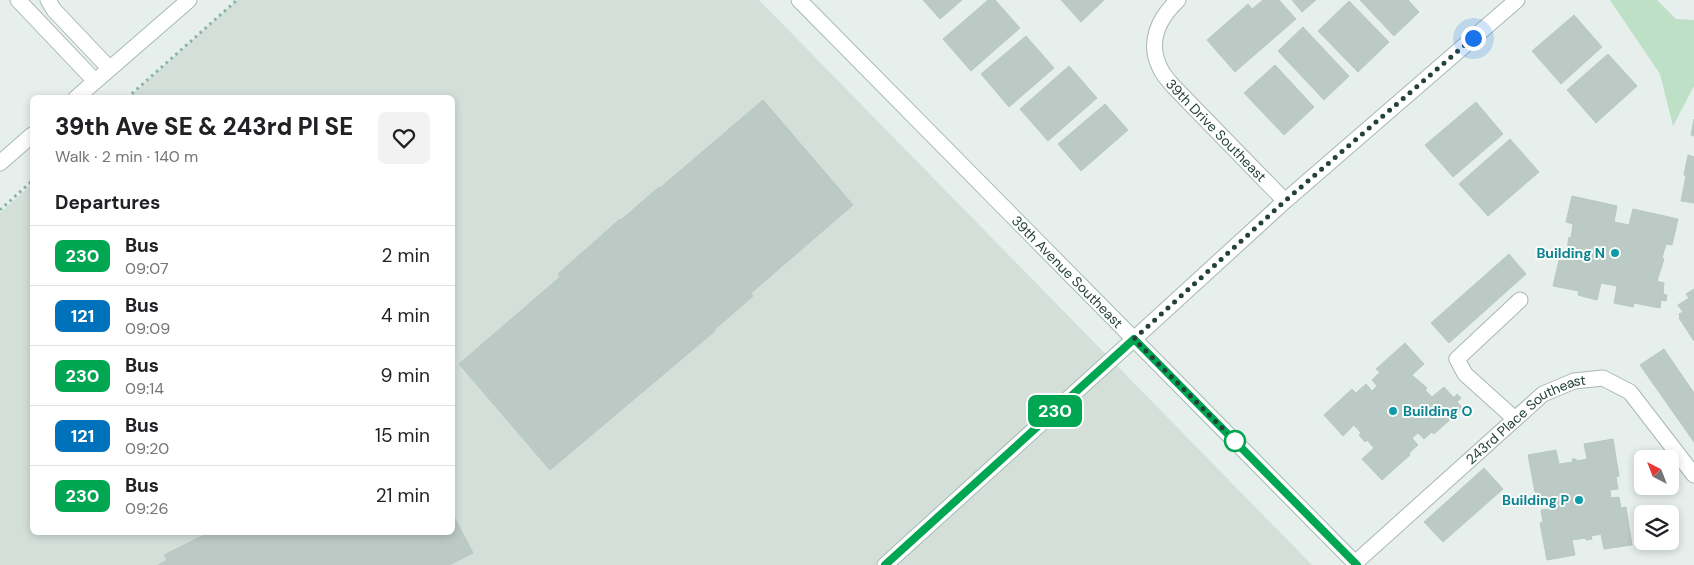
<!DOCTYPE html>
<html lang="en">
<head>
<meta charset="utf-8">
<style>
	body { margin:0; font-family:"DM Sans",sans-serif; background:#f2f2f2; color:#202124; height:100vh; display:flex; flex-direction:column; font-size:19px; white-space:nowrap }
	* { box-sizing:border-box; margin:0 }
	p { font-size:16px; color:#757577 }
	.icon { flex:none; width:28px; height:28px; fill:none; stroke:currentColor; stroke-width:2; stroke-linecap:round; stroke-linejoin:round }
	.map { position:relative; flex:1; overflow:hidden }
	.sheet { position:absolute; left:30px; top:95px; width:425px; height:440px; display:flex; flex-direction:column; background:#fff; border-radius:8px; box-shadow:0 2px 8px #0003 }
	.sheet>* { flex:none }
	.badge { padding:0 10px; border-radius:8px; font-size:18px; line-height:32px }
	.needle { width:32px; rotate:318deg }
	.controls { position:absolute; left:1634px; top:450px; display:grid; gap:10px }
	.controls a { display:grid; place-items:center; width:45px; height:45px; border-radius:8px; background:#fff; box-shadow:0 2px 8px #0003; font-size:25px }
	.you { position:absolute; width:25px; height:25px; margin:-12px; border:4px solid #fff; border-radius:50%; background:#1a73e8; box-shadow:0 0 0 8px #1a73e833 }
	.map>.badge { position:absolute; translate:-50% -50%; box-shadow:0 0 0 2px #fff }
	h2 { padding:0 25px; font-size:19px; line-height:45px }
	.round { display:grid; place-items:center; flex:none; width:52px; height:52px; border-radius:8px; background:#f2f2f2 }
	.head { display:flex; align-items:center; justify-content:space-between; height:85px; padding:0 25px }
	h1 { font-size:24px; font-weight:800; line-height:38px }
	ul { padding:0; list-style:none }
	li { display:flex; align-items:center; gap:15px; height:60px; padding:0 25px; border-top:1px solid #e0e0e0 }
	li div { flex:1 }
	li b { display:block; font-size:19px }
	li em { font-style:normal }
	li .badge { min-width:55px; font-weight:700; text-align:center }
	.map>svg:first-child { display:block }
</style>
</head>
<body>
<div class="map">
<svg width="1694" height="565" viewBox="0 0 1694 565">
	<rect width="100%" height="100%" fill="#e6efeb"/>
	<path fill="#d4dfda" d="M 237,0 L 759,0 L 1312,565 L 0,565 L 0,213 L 32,184 L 32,532 L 452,532 L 452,98 L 129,97 Z"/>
	<path fill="#bee0c7" d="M 1610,0 L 1657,0 L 1676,19 L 1694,20 L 1694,86 L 1673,126 L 1660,74 Z"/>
	<path fill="#bbcac4" stroke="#b8c9c2" d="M 923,0 L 962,0 L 940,19 Z
		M 988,0 L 995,0 L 1020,28 L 971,71 L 943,39 Z
		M 1061,0 L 1104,0 L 1081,22 Z
		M 1263,0 L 1279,0 L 1296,19 L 1235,72 L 1207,40 L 1248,4 L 1252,9 Z
		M 1292,0 L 1316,0 L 1302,12 Z
		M 1360,0 L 1408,0 L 1419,12 L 1394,36 Z
		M 1349,1 L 1389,42 L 1358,72 L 1318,31 Z
		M 1574,15 L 1602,47 L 1561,84 L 1532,51 Z
		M 1303,27 L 1349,76 L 1324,100 L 1278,51 Z
		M 1026,36 L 1054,68 L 1009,107 L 981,74 Z
		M 1608,54 L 1637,86 L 1596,123 L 1567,90 Z
		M 1275,65 L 1314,107 L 1284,135 L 1244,93 Z
		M 1069,66 L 1097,98 L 1048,141 L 1020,109 Z
		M 763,100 L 853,205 L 751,293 L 753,296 L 714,330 L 715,331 L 550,470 L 459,364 L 560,277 L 558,274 L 620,219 L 621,220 L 659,187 L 660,188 Z
		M 1476,102 L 1503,134 L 1453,177 L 1425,145 Z
		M 1105,104 L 1128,130 L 1081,171 L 1058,144 Z
		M 1694,119 L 1694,136 L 1691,135 Z
		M 1510,139 L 1539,172 L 1488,216 L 1459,184 Z
		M 1688,155 L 1694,157 L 1694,203 L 1681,201 L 1686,176 L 1684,175 Z
		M 1572,196 L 1617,206 L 1614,222 L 1629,225 L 1633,209 L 1678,219 L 1672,245 L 1666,244 L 1662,258 L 1664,259 L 1657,281 L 1664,283 L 1663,294 L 1667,295 L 1666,301 L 1661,300 L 1660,308 L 1634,303 L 1633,307 L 1614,303 L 1617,286 L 1601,283 L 1597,300 L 1578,295 L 1579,291 L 1553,286 L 1559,260 L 1565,261 L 1569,237 L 1571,238 L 1573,224 L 1566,222 Z
		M 1509,254 L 1526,274 L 1449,343 L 1431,323 Z
		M 1694,289 L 1694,341 L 1679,318 L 1680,317 L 1679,314 L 1683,312 L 1678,305 L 1689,298 L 1686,294 Z
		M 1405,343 L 1424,364 L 1412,375 L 1427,388 L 1425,390 L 1432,397 L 1444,387 L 1454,398 L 1457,394 L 1461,398 L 1457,402 L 1463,408 L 1434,434 L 1432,432 L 1424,439 L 1418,433 L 1412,438 L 1418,445 L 1409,453 L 1410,455 L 1382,480 L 1362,459 L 1374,448 L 1367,440 L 1365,442 L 1359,435 L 1361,433 L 1354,425 L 1343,436 L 1324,415 L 1352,389 L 1356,393 L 1366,384 L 1372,391 L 1377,386 L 1372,380 L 1380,372 L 1376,369 Z
		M 1664,349 L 1694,393 L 1694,442 L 1640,365 Z
		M 1613,439 L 1619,476 L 1616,477 L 1618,489 L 1610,490 L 1611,498 L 1619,497 L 1621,508 L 1626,507 L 1632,545 L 1604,549 L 1601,534 L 1591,536 L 1592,539 L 1586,540 L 1586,538 L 1572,540 L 1575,555 L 1547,560 L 1540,523 L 1543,522 L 1541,510 L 1550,509 L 1548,502 L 1540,504 L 1538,492 L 1535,492 L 1528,455 L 1556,450 L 1559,464 L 1573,462 L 1572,459 L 1576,459 L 1577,461 L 1587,459 L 1584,444 Z
		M 1484,468 L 1503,489 L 1443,542 L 1424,522 Z
		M 452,513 L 473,553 L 449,565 L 158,565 L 167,560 L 164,555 L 210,532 L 452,532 Z"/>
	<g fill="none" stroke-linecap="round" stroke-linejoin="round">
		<g stroke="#a8b8b2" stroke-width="17">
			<path id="lane" d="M 18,0 L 95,81
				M 48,0 L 54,10 L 109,68
				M 1515,419 L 1465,374 L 1457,359 L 1520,300"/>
		</g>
		<g stroke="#a8b8b2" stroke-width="17">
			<g id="street">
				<path id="s1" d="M 1178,0 C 1159,18 1147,42 1160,68 C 1163,75 1169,81 1174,87 L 1285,201"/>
				<path d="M 1134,339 L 1285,201 L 1517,0"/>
				<path id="s2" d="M 1355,563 L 1543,394 L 1574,381 L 1603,378 L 1630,392 L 1694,475"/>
			</g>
		</g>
		<g stroke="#a4bbb3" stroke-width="17">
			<g id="secondary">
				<path id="s3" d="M 799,0 L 1357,565"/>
				<path d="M 76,98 L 189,0"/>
				<path d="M 0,163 L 32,135"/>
				<path d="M 885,565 L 1134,339"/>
			</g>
		</g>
		<path stroke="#85b3a5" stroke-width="3" stroke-dasharray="2.5 4" stroke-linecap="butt" d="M 127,98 L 237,0
			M 0,210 L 32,181"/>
		<use href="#lane" stroke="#fff" stroke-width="15"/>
		<use href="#street" stroke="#fff" stroke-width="15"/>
		<use href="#secondary" stroke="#fff" stroke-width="15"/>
	</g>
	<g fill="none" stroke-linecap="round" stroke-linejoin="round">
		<g stroke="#fff" stroke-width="11">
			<path id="line" d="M 885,565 L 1134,339 L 1357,565"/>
		</g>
		<use href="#line" stroke="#00a651" stroke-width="8"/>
		<path stroke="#24423a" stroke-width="5" stroke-dasharray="0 9" d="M 1235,441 L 1238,444 L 1134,339 L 1285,201 L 1473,38"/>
	</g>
	<g fill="#0f9aa8" stroke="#f7fbf9" stroke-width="2">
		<circle cx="1615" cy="253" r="5"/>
		<circle cx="1393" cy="411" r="5"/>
		<circle cx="1579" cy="500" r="5"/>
	</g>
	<circle fill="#fff" stroke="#00a651" stroke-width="2.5" cx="1235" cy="441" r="10"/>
	<g text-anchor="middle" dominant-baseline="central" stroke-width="4" stroke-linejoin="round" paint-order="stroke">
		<g font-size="14" fill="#24423a" stroke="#f7fbf9">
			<text stroke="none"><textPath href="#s1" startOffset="160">39th Drive Southeast</textPath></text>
			<text stroke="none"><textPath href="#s3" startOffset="382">39th Avenue Southeast</textPath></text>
			<text stroke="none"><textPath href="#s2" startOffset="225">243rd Place Southeast</textPath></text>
		</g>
		<g font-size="14" font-weight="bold" fill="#0d838f" stroke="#f7fbf9" text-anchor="end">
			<text x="1605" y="253">Building N</text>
			<text x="1403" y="411" text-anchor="start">Building O</text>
			<text x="1569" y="500">Building P</text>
		</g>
	</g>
</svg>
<div class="controls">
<a><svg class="needle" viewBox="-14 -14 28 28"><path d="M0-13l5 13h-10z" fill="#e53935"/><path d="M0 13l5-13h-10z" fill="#757577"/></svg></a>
<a><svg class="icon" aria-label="layers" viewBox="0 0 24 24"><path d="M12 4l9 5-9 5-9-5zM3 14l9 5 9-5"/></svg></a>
</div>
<div class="you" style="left:1473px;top:38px"></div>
<b class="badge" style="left:1055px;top:411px;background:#00a651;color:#fff">230</b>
<section class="sheet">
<div class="head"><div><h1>39th Ave SE &amp; 243rd Pl SE</h1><p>Walk · 2 min · 140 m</p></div><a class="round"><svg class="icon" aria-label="heart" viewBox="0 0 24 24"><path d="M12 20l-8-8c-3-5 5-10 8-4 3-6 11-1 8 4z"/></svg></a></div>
<h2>Departures</h2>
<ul>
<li><span class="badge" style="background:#00a651;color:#fff">230</span><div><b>Bus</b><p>09:07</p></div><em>2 min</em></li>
<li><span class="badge" style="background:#0072bc;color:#fff">121</span><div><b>Bus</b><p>09:09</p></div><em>4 min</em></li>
<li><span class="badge" style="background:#00a651;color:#fff">230</span><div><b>Bus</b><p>09:14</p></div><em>9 min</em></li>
<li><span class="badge" style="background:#0072bc;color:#fff">121</span><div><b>Bus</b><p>09:20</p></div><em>15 min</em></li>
<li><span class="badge" style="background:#00a651;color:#fff">230</span><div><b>Bus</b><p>09:26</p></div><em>21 min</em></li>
</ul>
</section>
</div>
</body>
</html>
